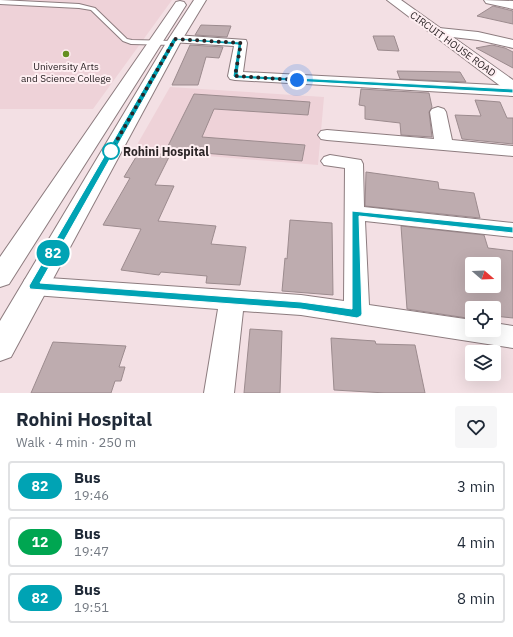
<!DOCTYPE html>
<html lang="en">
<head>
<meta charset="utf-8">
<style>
	body { margin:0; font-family:"IBM Plex Sans",sans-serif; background:#f6f6f7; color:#1f2937; height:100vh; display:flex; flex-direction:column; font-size:15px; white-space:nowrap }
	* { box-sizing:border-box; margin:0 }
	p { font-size:13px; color:#747a83 }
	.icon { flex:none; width:22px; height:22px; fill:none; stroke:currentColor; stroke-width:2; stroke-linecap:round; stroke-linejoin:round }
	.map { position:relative; height:393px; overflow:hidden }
	.panel { display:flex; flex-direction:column; background:#fff; flex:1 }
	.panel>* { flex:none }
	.badge { padding:0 8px; border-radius:13px; font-size:14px; line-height:26px }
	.needle { width:26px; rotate:109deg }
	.controls { position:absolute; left:465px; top:257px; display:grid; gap:8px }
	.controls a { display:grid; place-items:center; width:36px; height:36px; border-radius:4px; background:#fff; box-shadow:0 4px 16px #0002; font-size:20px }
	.you { position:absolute; width:20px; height:20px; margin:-10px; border:3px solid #fff; border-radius:50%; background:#1a73e8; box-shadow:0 0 0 6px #1a73e833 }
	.map>.badge { position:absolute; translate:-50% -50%; box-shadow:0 0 0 2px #fff }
	.round { display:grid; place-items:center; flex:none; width:42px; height:42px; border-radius:4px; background:#f6f6f7 }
	.headline { display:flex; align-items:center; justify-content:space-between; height:68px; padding:0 16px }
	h1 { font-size:19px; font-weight:700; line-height:30px }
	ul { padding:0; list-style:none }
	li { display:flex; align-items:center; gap:12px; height:50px; margin:0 8px 6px; padding:0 8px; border:2px solid #e0e1e3; border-radius:4px }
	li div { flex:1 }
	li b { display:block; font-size:15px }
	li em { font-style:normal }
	li .badge { min-width:44px; font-weight:700; text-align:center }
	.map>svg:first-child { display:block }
</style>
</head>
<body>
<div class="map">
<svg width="513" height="393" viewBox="0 0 513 393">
	<rect width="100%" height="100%" fill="#f3e0e4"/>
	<path fill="#eed2d8" d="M 0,0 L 172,0 L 93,109 L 0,109 Z
		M 170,87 L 324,97 L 318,165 L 134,150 Z"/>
	<path fill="#beacaf" stroke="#9c8b8e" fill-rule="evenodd" d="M 493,6 L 513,11 L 513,24 L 477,16 Z
		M 201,25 L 231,26 L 227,37 L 195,35 Z
		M 373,36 L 394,36 L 399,51 L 378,50 Z
		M 190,45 L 223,47 L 219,58 L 206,57 L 198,85 L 172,85 Z
		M 492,45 L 505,48 L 513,52 L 513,68 L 476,48 Z
		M 397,71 L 460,72 L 466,82 L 400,79 Z
		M 361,89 L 429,93 L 432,107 L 429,112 L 432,137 L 401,135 L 400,123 L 365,119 L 365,106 L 359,105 Z
		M 194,94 L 310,102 L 308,115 L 214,109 L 202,137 L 305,145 L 302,161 L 166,150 Z
		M 475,100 L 500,102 L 507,118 L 513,118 L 513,144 L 462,139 L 455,115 L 481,116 Z
		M 139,152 L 170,155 L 155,185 L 174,186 L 158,221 L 216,226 L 211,244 L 246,247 L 240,285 L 206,283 L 207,276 L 161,272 L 159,275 L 121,270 L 141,229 L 103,225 L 130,178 L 124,177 Z
		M 366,172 L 438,182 L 439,189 L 474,193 L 480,218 L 365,206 Z
		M 290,220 L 332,223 L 333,295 L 282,291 L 285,258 L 287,259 Z
		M 401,226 L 484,235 L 488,248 L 513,251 L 513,318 L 494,316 L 494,308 L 472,308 L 472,313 L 466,312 L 467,318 L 407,309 ZM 472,264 L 494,264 L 494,286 L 472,286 Z
		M 250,329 L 282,331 L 280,393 L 244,393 Z
		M 331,338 L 375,341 L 376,344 L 415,345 L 425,393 L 386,393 L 334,390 Z
		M 53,342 L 126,346 L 119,367 L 125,367 L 121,381 L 115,381 L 111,393 L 31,393 Z"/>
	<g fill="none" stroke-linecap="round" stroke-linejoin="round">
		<g stroke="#8d7c7f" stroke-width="2">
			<path id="lane" d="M 0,0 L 79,4 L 95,8 L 127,39 L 132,40 L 173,41 L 176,43 L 173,45 L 131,44 L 123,41 L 91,10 L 79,8 L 0,4 Z"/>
		</g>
		<g stroke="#8d7c7f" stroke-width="2">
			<path id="street" d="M 439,28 L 478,32 L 513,40 L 513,48 L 478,40 L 435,35 L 433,32 L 435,29 Z
				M 175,35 L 246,40 L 247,43 L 243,72 L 513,86 L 513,96 L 235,80 L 230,79 L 228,76 L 234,46 L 171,42 L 169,39 L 171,36 Z
				M 438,107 L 444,109 L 446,112 L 452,140 L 513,146 L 513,156 L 327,140 L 321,139 L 318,135 L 321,131 L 327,130 L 434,139 L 430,112 L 432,109 Z
				M 330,155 L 361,160 L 363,164 L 364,207 L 513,223 L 513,237 L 365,221 L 369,305 L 472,320 L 472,330 L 494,330 L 494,323 L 513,326 L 513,348 L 301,315 L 243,311 L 234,393 L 204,393 L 218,309 L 34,295 L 25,293 L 22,286 L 25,279 L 34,277 L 301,295 L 344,301 L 345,168 L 324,165 L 321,161 L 324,157 Z"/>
		</g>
		<g stroke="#8d7c7f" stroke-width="2">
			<path id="secondary" d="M 387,0 L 401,0 L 513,80 L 513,93 L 507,91 Z
				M 484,0 L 513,1 L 513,9 L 486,3 Z"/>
		</g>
		<g stroke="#8d7c7f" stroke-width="2">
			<path id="primary" d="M 194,0 L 206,0 L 180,43 L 11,357 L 0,361 L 0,321 L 166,43 Z
				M 180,1 L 184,2 L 186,5 L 9,284 L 0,287 L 0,257 L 176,2 Z"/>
		</g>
		<use href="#lane" fill="#fff" fill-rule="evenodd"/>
		<use href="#street" fill="#fff" fill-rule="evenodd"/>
		<use href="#secondary" fill="#fff" fill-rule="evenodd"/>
		<use href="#primary" fill="#fff" fill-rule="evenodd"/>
	</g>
	<path fill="#00a3b4" stroke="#fff" d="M 173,38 L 242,42 L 238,75 L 513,89 L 513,93 L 235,78 L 233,76 L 238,45 L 177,40 L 40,283 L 301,302 L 352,309 L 352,211 L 513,227 L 513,233 L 359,216 L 362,314 L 361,316 L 357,318 L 301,309 L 30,289 L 29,286 L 30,284 Z"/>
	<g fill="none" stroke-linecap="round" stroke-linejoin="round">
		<path stroke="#2b2426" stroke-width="4" stroke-dasharray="0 7.2" d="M 111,151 L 109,154 L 175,39 L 241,43 L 235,76 L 297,80"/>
	</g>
	<circle fill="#648f20" stroke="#feeef1" stroke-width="1.5" cx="66" cy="54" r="4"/>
	<circle fill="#fff" stroke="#00a3b4" stroke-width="2" cx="111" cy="151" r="8"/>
	<g text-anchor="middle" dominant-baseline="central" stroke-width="4" stroke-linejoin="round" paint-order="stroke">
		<g font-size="10" fill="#2b2426" stroke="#feeef1">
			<text transform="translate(453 44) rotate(36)">CIRCUIT HOUSE ROAD</text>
		</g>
		<g font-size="10" fill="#2b2426" stroke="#feeef1">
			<text x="66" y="66">University Arts<tspan x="66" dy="12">and Science College</tspan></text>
		</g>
		<g font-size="12" font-weight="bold" fill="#2b2426" stroke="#feeef1" text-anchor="start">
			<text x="123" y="151">Rohini Hospital</text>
		</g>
	</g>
</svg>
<div class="controls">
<a><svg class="needle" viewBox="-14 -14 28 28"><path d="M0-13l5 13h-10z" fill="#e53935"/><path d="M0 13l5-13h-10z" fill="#747a83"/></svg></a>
<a><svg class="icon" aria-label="locate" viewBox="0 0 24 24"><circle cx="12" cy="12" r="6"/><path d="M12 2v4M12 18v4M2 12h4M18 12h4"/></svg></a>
<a><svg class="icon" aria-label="layers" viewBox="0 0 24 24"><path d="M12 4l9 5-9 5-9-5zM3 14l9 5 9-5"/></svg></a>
</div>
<div class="you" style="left:297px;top:80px"></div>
<b class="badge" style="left:53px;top:253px;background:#00a3b4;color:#fff">82</b>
</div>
<section class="panel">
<div class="headline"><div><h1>Rohini Hospital</h1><p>Walk · 4 min · 250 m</p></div><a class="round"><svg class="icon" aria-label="heart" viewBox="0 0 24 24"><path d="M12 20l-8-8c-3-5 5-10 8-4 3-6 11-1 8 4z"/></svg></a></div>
<ul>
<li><span class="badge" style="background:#00a3b4;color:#fff">82</span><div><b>Bus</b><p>19:46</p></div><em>3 min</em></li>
<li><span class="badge" style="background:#00a651;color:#fff">12</span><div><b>Bus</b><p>19:47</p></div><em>4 min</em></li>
<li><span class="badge" style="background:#00a3b4;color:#fff">82</span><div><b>Bus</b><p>19:51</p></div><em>8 min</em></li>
</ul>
</section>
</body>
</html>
